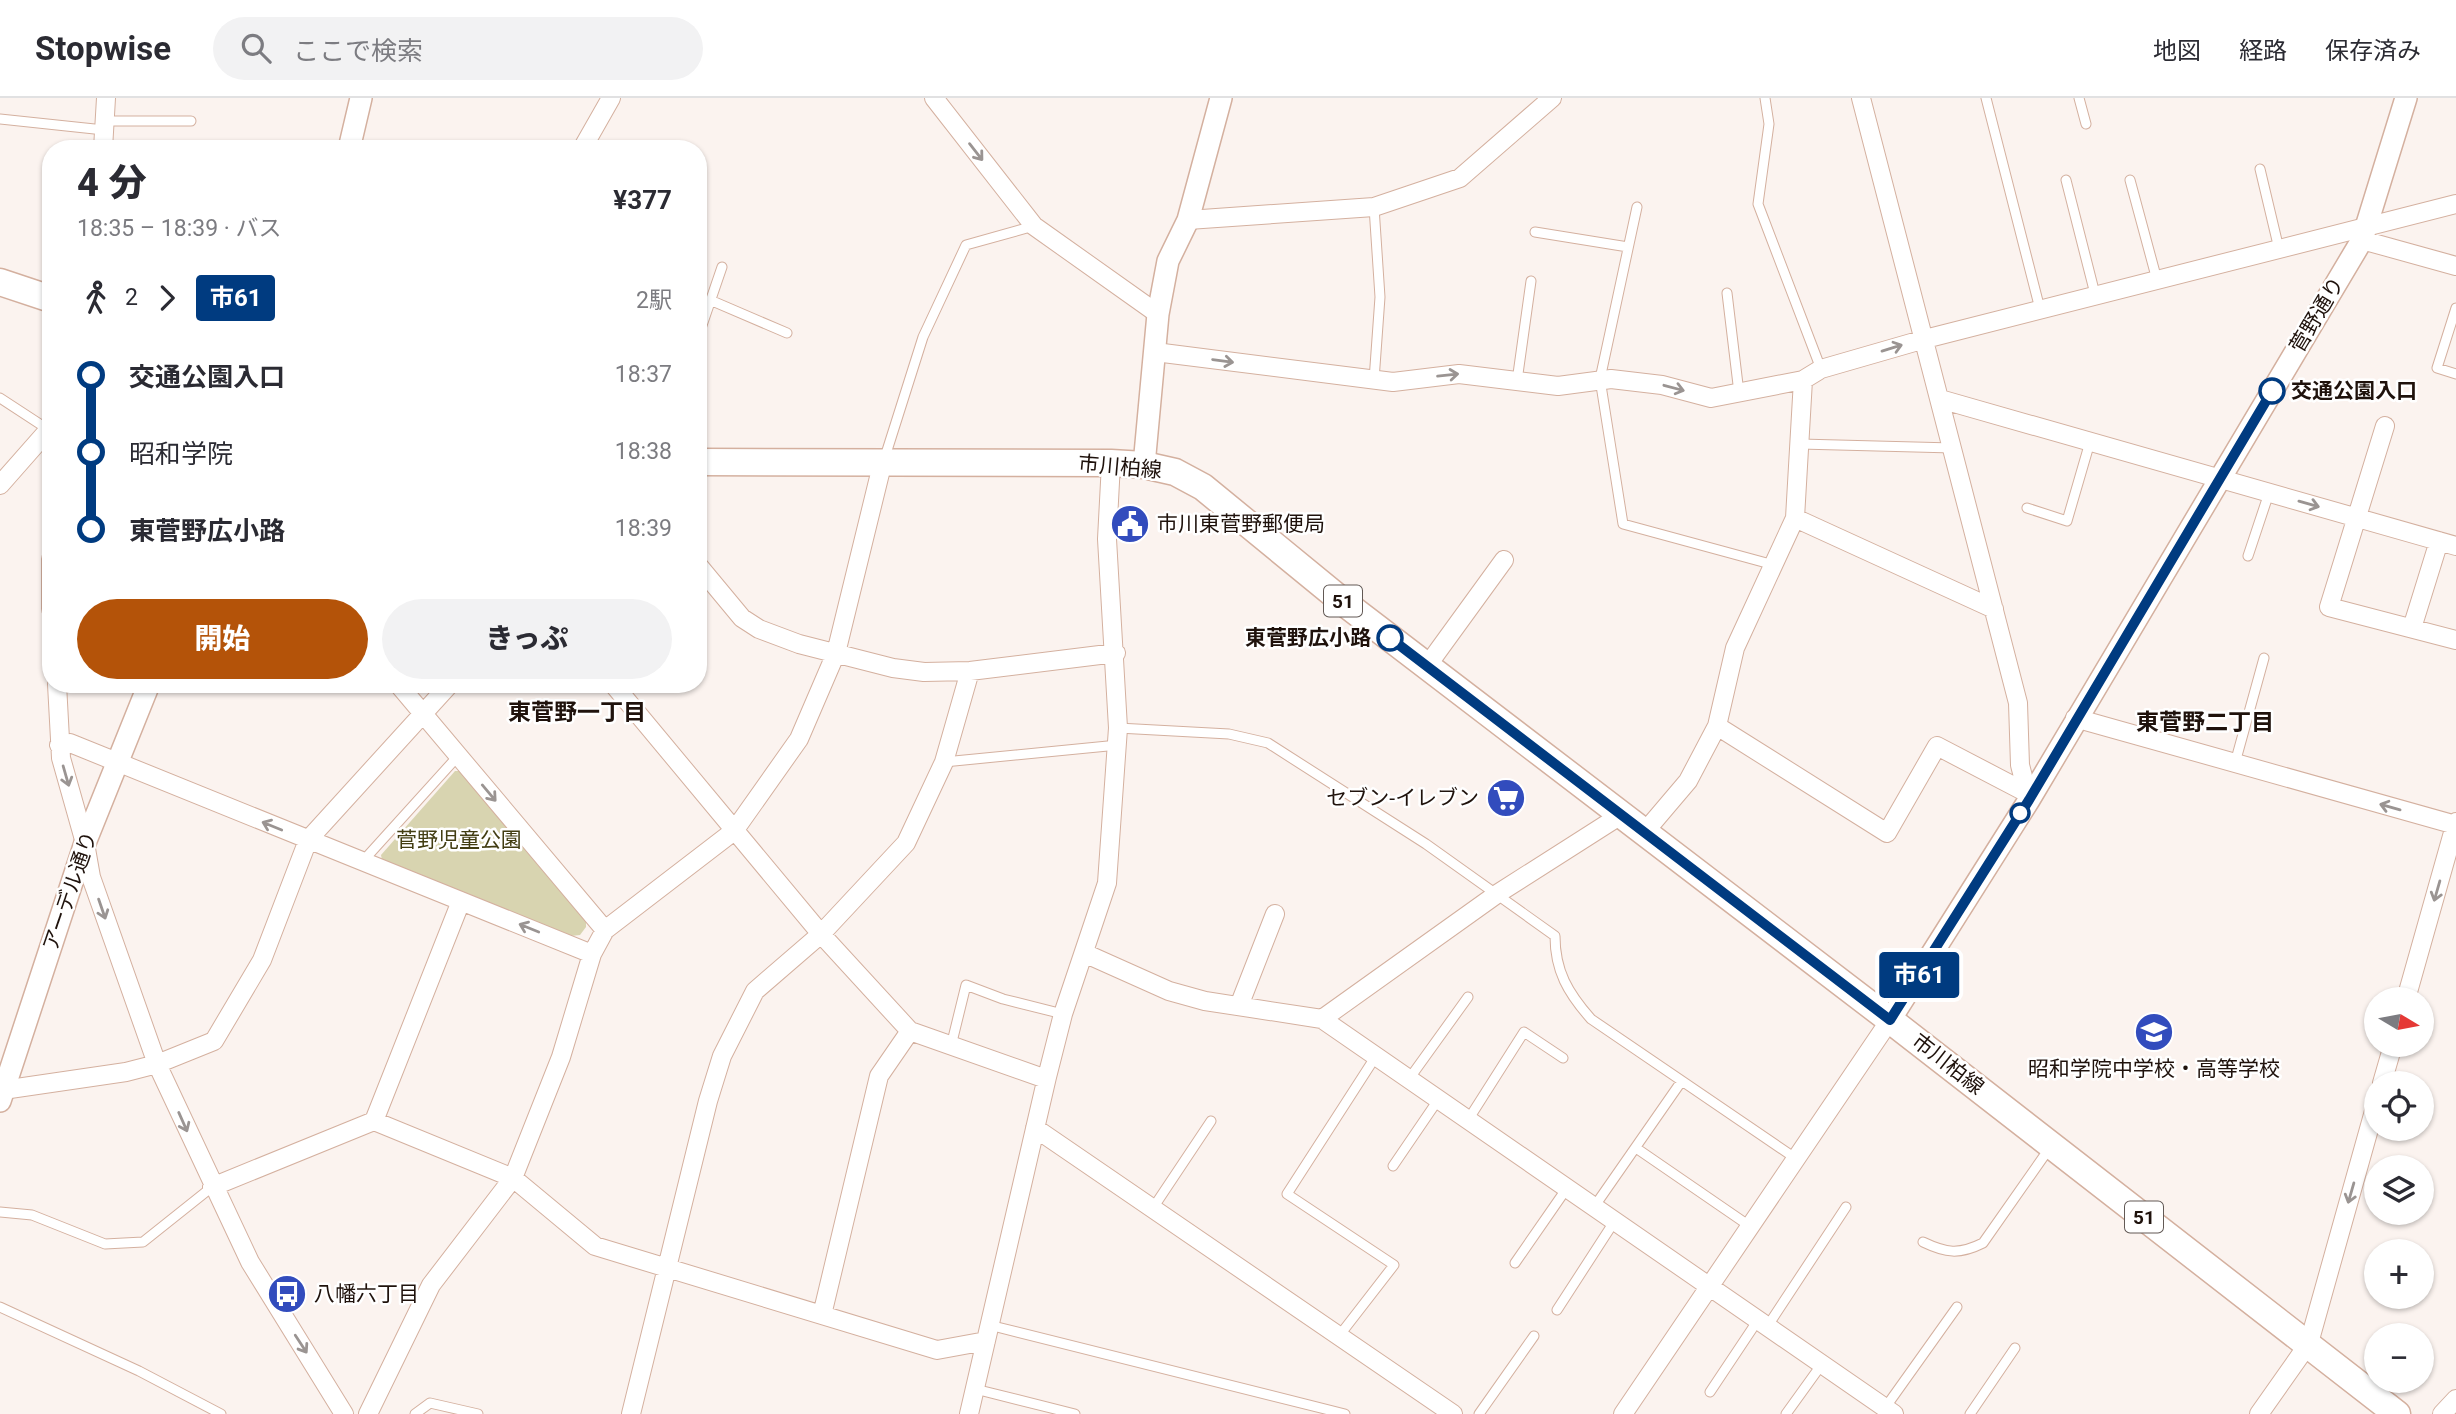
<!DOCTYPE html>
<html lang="ja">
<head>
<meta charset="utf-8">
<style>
	body { margin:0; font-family:Roboto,"Noto Sans JP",sans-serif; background:#f2f2f3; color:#2b2b33; height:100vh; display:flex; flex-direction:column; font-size:26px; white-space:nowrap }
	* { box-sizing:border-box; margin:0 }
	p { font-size:23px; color:#7c7c81 }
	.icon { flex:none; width:38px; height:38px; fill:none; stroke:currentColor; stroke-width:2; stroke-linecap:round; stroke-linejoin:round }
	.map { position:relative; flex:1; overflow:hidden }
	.details { position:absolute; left:42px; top:42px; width:665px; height:553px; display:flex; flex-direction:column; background:#fff; border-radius:28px; box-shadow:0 2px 5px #0004 }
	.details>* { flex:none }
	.badge { padding:0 14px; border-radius:5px; font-size:24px; line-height:46px }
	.needle { width:46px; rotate:100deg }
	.fabs { position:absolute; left:2364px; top:889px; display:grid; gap:14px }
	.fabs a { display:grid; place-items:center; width:70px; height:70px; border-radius:50%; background:#fff; box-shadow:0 2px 5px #0004; font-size:35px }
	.map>.badge { position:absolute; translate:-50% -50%; box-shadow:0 0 0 4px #fff }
	.legs { display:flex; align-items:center; gap:10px; height:77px; padding:0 35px; font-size:23px }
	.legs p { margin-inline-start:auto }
	.overview { display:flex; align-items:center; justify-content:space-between; height:119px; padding:0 35px }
	h1 { font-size:38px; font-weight:800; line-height:52px }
	.cta { display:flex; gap:14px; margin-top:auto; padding:14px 35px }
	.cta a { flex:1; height:80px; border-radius:42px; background:#b45309; color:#fff; font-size:28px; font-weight:800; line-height:80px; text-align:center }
	.cta a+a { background:#f2f2f3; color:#2b2b33 }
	ul { padding:0 35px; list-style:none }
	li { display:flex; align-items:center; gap:24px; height:77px; font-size:26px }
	li i { display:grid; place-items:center; width:10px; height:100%; margin:0 9px; background:currentColor }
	li i::after { content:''; width:18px; height:18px; margin:-9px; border:5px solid; border-radius:50%; background:#fff }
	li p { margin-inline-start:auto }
	li:first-child i { background:linear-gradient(#0000 50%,currentColor 0) }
	li:last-child i { background:linear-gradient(currentColor 50%,#0000 0) }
	header { display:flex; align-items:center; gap:42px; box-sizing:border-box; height:98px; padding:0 35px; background:#fff; border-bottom:2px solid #e1e1e2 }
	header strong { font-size:33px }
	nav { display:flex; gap:38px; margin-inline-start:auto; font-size:24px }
	.search { width:490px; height:63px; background:#f2f2f3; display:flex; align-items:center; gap:18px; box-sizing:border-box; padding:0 24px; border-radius:38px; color:#7c7c81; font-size:26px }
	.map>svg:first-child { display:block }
</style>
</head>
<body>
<header>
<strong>Stopwise</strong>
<div class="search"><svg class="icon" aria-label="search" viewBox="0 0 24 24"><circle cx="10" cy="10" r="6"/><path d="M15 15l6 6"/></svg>ここで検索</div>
<nav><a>地図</a><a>経路</a><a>保存済み</a></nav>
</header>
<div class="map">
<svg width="2456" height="1316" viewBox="0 0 2456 1316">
	<rect width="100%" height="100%" fill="#fbf3ef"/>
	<path fill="#d8d4b0" d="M 455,673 L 464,673 L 586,820 L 586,829 L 580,837 L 571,838 L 382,762 L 381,757 Z"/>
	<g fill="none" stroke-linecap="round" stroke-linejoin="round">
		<g stroke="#d4b09f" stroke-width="11">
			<path id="service" d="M 1765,0 L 1769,26 L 1758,106 L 1821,271
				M 1986,0 L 2040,211
				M 2079,0 L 2086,26
				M 0,21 L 104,32
				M 105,23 L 191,23
				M 2260,71 L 2279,151
				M 2066,82 L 2095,196
				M 2130,82 L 2157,182
				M 1637,109 L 1600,281 L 1623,426 L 1774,467
				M 1535,134 L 1628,149
				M 1727,195 L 1739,295
				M 710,202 L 787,235
				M 2456,210 L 2437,270 L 2456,276
				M 698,239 L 722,169
				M 1374,282 L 1380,199 L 1374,109
				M 1517,283 L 1531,183
				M 0,300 L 49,332
				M 1800,346 L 1953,350
				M 884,362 L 923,239 L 966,147 L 1034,128
				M 2027,410 L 2067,423 L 2090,344
				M 2248,458 L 2269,395
				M 1118,630 L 1229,636 L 1268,645 L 1426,746 L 1555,838 C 1555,873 1568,895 1591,921 L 1798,1062
				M 944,664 L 1118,647
				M 2235,665 L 2264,560
				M 363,763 L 458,658
				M 951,948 L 966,887 L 1003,901 L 1063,916
				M 1409,981 L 1468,899
				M 1468,1022 L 1524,934 L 1563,960
				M 1636,1050 L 1751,1129
				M 1393,1068 L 1438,1002
				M 1594,1109 L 1681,984
				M 1153,1110 L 1211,1023
				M 0,1114 L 32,1117 L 105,1146 L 143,1144 L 212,1089
				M 1923,1144 C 1946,1155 1959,1157 1983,1145 L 2051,1048
				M 1515,1165 L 1567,1090
				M 0,1209 L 139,1273 L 221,1316
				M 1557,1212 L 1614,1124
				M 989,1227 L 1345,1316
				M 1767,1229 L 1846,1109
				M 1339,1238 L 1394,1167 L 1287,1096 L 1376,958
				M 975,1291 L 1075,1316
				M 1710,1294 L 1758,1222
				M 1885,1310 L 1957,1209
				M 415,1316 L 430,1305 L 478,1316
				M 1479,1316 L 1534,1238
				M 1786,1316 L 1822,1266
				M 1970,1316 L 2015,1250"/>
		</g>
		<g stroke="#d4b09f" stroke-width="20">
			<path id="minor" d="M 934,0 L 1034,128 L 1158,216
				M 1861,0 L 2018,605 L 2020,667 L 2029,702
				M 103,51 L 106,0
				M 582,51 L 611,0
				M 1188,122 L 1374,109 L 1460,80 L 1552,0
				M 2362,142 L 2456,168
				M 1155,254 L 1393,284 L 1459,276 L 1558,288 L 1611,281 L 1662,287 L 1711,300 L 1803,282 L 1821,271 L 1925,241 L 2456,106
				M 1940,301 L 2456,448
				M 2385,328 L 2329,509 L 2456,542
				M 0,387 L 51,329
				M 1795,420 L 1994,511
				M 51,461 L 51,511
				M 698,467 L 742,520 L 759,531 L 799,546 L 893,570 L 924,574 L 970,573 L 1116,555
				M 2412,530 L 2439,443
				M 1427,568 L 1504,462
				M 57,586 L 61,660 L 85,745 L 91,779 L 157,966 L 250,1164 L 344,1316
				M 398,586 L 605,832
				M 613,586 L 821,836 L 910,933 L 1046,981
				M 2075,620 L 2456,727
				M 1717,628 L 1887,735 L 1937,648 L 2027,695
				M 59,647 L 70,645 L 592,856
				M 1643,736 L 1688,683 L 1717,628 L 1735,550 L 1795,420 L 1803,282
				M 1084,855 L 1169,893 L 1205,903 L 1322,921 L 1894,1316
				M 2406,901 L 2456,724
				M 1239,908 L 1275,816
				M 1322,921 L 1497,796 L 1621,717
				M 2382,985 L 2393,947
				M 3,992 L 126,974 L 157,966 L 214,943 L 262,862 L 308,742 L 450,586
				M 374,1023 L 513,1080 L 595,1148 L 937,1252 L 986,1243
				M 1035,1030 L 1453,1316
				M 212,1089 L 374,1023 L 461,803
				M 822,1217 L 879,978 L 910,933
				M 368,1316 L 431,1187 L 513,1080 L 561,959 L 592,856 L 605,832 L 734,733 L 799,641 L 836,555 L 883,363
				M 631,1316 L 708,1003 L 722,958 L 755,893 L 821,836 L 906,745 L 944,664 L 970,573
				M 969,1316 L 1047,979 L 1063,916 L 1107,785 L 1118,630 L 1107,441 L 1111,365
				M 1623,1316 L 1890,922
				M 2259,1316 L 2309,1245 L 2376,1006
				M 2442,1316 L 2456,1301"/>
		</g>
		<g stroke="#d4b09f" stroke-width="24">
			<path id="tertiary" d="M 349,51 L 361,0
				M 1144,367 L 1158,216 L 1168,163 L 1188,122 L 1221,0
				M 1890,922 L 2029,702 L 2362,142 L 2406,0
				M 0,1003 L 85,745 L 149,586"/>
		</g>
		<g stroke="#d4b09f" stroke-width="29">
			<path id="primary" d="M 0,184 L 51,201
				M 698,364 L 1111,365 L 1144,367 L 1175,374 L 1203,389 L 1347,507 L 1890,922 L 2397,1316"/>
		</g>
		<use href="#service" stroke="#fff" stroke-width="9"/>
		<use href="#minor" stroke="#fff" stroke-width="18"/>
		<use href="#tertiary" stroke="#fff" stroke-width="21"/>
		<use href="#primary" stroke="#fff" stroke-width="26"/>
	</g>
	<defs><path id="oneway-shaft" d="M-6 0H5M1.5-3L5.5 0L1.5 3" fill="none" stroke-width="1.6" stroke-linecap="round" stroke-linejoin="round" transform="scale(1.75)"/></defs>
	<g stroke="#9a9492">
		<use href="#oneway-shaft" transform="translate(976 54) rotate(52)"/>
		<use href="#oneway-shaft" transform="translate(1892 250) rotate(-17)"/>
		<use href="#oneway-shaft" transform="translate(1223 263) rotate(8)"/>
		<use href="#oneway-shaft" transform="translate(1448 277) rotate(-6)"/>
		<use href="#oneway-shaft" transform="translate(1674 290) rotate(15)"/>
		<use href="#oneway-shaft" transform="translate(2309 406) rotate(16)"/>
		<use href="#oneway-shaft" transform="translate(66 678) rotate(74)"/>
		<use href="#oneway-shaft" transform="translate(489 695) rotate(50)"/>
		<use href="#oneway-shaft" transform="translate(2390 709) rotate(-164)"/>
		<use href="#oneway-shaft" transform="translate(272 728) rotate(-158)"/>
		<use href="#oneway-shaft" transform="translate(2437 793) rotate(106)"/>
		<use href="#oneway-shaft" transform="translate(102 811) rotate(71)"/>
		<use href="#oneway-shaft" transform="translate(529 830) rotate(-158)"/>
		<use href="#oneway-shaft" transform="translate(183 1024) rotate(66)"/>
		<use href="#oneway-shaft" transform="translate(2351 1095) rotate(106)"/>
		<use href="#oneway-shaft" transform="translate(301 1246) rotate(57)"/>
	</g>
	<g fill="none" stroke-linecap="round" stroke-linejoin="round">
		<g stroke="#fff" stroke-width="16">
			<path id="line-1" d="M 1390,540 L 1890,922 L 2029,702 L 2272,293"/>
		</g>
		<use href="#line-1" stroke="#003b80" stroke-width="10"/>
	</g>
	<defs>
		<g id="civic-disc" transform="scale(2.0125)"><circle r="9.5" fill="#324cbd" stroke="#fff"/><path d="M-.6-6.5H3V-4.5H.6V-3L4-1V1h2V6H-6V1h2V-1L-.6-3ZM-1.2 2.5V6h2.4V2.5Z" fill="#fff"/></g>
		<g id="supermarket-disc" transform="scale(2.0125)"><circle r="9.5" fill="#324cbd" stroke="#fff"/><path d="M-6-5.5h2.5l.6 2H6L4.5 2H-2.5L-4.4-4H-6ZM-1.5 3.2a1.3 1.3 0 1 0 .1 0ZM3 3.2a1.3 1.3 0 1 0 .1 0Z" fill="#fff"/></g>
		<g id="school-disc" transform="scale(2.0125)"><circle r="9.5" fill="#324cbd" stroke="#fff"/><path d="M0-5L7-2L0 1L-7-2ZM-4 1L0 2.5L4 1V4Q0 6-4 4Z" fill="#fff"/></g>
		<g id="bus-disc" transform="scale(2.0125)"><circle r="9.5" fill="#324cbd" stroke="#fff"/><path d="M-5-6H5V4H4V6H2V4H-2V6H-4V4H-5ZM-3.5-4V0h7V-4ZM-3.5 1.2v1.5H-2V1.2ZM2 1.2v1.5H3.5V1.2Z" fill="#fff"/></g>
	</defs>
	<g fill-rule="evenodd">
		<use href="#civic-disc" x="1130" y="426"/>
		<use href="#supermarket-disc" x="1506" y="700"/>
		<use href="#school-disc" x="2154" y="934"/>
		<use href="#bus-disc" x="287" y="1196"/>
	</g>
	<g fill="#fff" stroke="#003b80" stroke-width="3.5">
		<circle cx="2272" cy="293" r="12"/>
		<circle cx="1390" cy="540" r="12"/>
		<circle cx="2020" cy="715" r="9"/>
	</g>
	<g text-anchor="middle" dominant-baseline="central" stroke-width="5" stroke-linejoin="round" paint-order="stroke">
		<g fill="#fff" stroke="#625955" stroke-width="2">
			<rect x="1324" y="487.5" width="38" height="31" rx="5"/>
			<rect x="2125" y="1103.5" width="38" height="31" rx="5"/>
		</g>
		<g font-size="19" font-weight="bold" fill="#1f120c">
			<text x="1343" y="503">51</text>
			<text x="2144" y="1119">51</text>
		</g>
		<g font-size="21" fill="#1f120c" stroke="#fff">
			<text transform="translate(2317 217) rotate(-59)">菅野通り</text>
			<text transform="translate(1120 369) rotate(5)">市川柏線</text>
			<text transform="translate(70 793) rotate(-71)">アーデル通り</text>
			<text transform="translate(1948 966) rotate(38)">市川柏線</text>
		</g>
		<g font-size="21" font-weight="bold" fill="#1f120c" stroke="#fff" text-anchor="start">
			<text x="2291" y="293">交通公園入口</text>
			<text x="1371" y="540" text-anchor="end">東菅野広小路</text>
		</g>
		<g font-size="21" fill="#1f120c" stroke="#fff" text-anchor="start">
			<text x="1157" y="426">市川東菅野郵便局</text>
			<text x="1479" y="700" text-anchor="end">セブン-イレブン</text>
			<text x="2154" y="971" text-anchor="middle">昭和学院中学校・高等学校</text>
			<text x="314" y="1196">八幡六丁目</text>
		</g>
		<g font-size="21" fill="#423d12" stroke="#fff">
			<text x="459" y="742">菅野児童公園</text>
		</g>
		<g font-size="23" font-weight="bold" fill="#1f120c" stroke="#fff">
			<text x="577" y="614">東菅野一丁目</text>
			<text x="2205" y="624">東菅野二丁目</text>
		</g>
	</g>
</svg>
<div class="fabs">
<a><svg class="needle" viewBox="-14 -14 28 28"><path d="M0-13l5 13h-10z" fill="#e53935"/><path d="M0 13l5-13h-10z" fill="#7c7c81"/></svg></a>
<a><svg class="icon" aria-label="locate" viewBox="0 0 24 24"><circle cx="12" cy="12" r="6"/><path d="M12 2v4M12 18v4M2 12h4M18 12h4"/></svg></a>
<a><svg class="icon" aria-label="layers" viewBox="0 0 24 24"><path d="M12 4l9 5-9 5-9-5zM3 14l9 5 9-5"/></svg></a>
<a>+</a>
<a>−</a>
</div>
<b class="badge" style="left:1919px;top:877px;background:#003b80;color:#fff">市61</b>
<section class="details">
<div class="overview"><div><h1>4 分</h1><p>18:35 – 18:39 · バス</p></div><b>¥377</b></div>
<div class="legs"><svg class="icon" aria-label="walk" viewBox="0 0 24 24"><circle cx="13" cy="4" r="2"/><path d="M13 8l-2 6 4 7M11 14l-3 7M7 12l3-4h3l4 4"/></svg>2<svg class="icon" aria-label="forward" viewBox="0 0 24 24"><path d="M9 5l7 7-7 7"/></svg><b class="badge" style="background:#003b80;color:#fff">市61</b><p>2駅</p></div>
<ul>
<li><i style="color:#003b80"></i><b>交通公園入口</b><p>18:37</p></li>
<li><i style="color:#003b80"></i><span>昭和学院</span><p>18:38</p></li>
<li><i style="color:#003b80"></i><b>東菅野広小路</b><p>18:39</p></li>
</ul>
<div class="cta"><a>開始</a><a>きっぷ</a></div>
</section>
</div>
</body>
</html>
